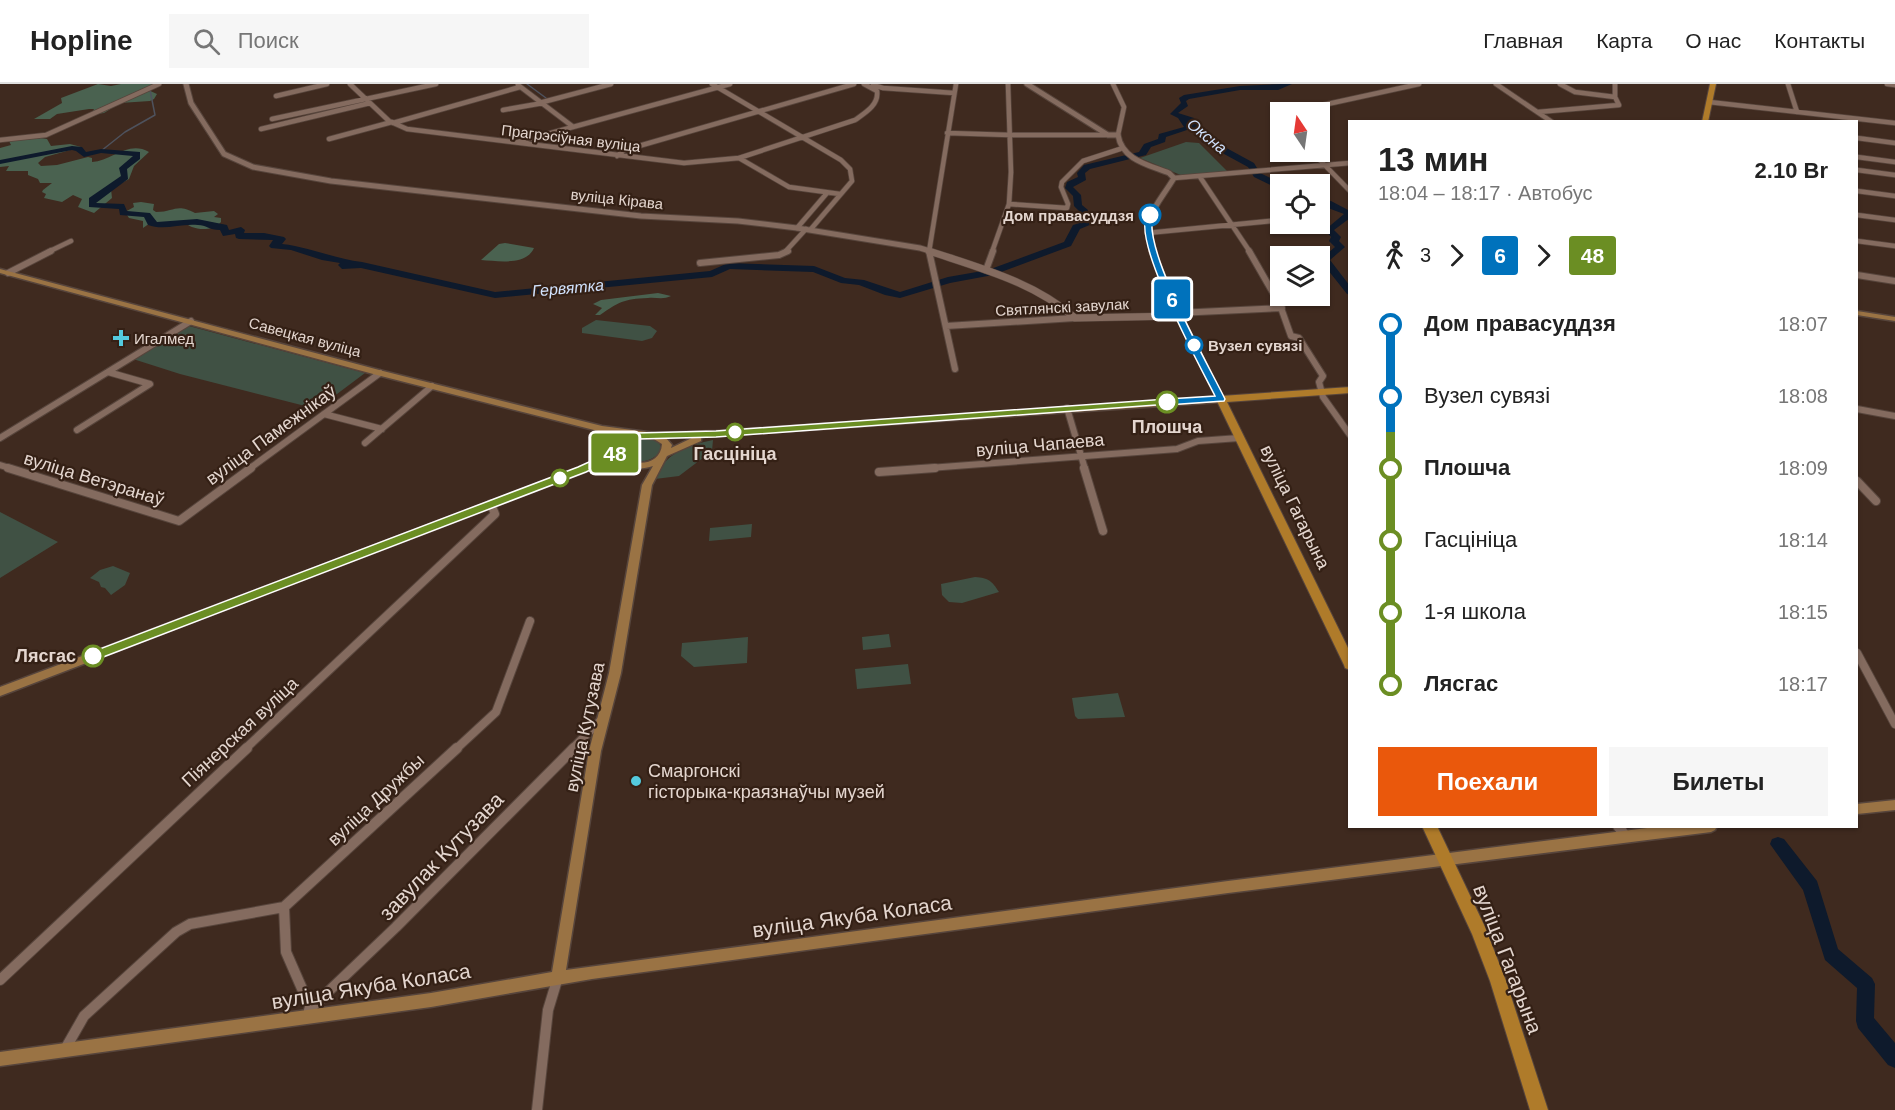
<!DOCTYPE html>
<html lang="ru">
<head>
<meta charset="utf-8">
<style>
	body { margin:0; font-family:Helvetica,sans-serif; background:#f6f6f6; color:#222; height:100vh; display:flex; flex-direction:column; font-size:22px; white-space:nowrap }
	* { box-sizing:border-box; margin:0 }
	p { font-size:20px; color:#767676 }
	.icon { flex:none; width:33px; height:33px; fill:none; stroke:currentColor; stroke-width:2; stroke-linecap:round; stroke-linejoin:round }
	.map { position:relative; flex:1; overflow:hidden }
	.drawer { position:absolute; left:1348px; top:36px; width:510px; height:708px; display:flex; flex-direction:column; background:#fff; border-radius:0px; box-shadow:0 2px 4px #0004 }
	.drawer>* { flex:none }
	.badge { padding:0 12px; border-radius:4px; font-size:21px; line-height:39px }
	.needle { width:39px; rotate:347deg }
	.tools { position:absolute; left:1270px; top:18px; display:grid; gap:12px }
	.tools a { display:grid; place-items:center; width:60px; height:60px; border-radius:0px; background:#fff; box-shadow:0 2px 4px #0004; font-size:30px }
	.map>.badge { position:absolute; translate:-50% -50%; box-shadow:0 0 0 3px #fff }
	.legs { display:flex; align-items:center; gap:9px; height:66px; padding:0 30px; font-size:20px }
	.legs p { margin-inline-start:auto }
	.headline { display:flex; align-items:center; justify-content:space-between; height:102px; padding:0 30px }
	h1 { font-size:33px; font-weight:800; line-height:45px }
	.action { display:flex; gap:12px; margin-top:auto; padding:12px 30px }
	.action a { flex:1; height:69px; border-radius:0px; background:#ea580c; color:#fff; font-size:24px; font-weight:800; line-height:69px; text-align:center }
	.action a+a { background:#f6f6f6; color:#222 }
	ul { padding:0 30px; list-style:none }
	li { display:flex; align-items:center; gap:21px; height:72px; font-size:22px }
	li i { display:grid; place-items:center; width:9px; height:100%; margin:0 8px; background:currentColor }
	li i::after { content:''; width:15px; height:15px; margin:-8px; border:4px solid; border-radius:50%; background:#fff }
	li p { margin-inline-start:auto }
	li:first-child i { background:linear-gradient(#0000 50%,currentColor 0) }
	li:last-child i { background:linear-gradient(currentColor 50%,#0000 0) }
	header { display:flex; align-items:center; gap:36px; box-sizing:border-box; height:84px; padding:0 30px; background:#fff; border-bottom:2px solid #e0e0e0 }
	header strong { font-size:28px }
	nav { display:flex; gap:33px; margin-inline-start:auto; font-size:21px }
	.search { width:420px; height:54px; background:#f6f6f6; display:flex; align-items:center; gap:15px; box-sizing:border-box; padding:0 21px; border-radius:0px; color:#767676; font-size:22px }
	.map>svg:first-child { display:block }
</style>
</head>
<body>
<header>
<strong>Hopline</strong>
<div class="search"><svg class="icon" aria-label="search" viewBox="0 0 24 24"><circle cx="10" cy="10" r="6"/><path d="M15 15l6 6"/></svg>Поиск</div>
<nav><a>Главная</a><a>Карта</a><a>О нас</a><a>Контакты</a></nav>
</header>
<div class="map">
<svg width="1895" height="1026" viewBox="0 0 1895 1026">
	<rect width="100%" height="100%" fill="#3f2a1f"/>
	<path fill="#405144" d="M 1186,58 L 1199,59 L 1228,88 L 1183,92 L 1140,74 Z
		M 596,236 L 650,242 L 657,247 L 652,254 L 642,257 L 582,249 L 582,244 Z
		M 189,242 L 365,289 L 317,325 L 180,290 L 133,275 Z
		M 640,355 L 654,355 L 659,358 L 662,366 C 653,378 634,383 624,370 L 627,361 Z
		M 713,356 L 712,367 L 679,392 L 655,395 C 664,369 689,361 713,356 Z
		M 0,428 L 58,458 L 0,494 Z
		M 752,440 L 751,453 L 709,457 L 710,444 Z
		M 113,482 L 130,489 L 125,501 L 111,511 L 105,504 L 101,503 L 99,498 L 90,494 L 100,486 Z
		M 975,493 C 989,494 992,497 999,508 L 962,519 L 949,518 L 942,511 L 941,500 Z
		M 889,550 L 891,563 L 863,566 L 862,553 Z
		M 748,553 L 747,579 L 694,583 L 681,572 L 682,559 Z
		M 908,580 L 911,600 L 857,605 L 855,585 Z
		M 1118,609 L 1125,633 L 1078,635 L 1075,632 L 1072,614 Z"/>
	<path fill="#4a6250" d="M 98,0 L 111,2 L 121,0 L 153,0 L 146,5 L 157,10 L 154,15 L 150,17 L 120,19 L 104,29 L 91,31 L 94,25 L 89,25 L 57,30 L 50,35 L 34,35 L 62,19 L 61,14 Z
		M 41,54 L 47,55 L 51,62 L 70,60 L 81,63 L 45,73 L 38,79 L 41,82 L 57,81 L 88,73 L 92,74 L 92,78 C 112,77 128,56 149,68 L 134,82 L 129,95 L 111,105 L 112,114 L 94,129 L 78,123 L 82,115 L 73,111 L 62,118 L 44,114 L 46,110 L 42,108 L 43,106 L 52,99 L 40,99 L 38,95 L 28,91 L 28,87 L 6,87 L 9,82 L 0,83 L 0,64 L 11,61 L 9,57 Z
		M 141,118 L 154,120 L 153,126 L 156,128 C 175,128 176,119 195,129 L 214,127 L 218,130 L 214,133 L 221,134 L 221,138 C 211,149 191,146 183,137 L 158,139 L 153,137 L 143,144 L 143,137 L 129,134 L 125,128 L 134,123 L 133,119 Z
		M 505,159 L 534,164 C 526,182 498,177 481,176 L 499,160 Z
		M 658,209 L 671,212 C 663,216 656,213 648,214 C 623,215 619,218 600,231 L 595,231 L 602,224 L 593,220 L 601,216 Z"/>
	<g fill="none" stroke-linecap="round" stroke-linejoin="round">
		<path stroke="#4e525d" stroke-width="1.5" d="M 527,0 L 546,14
			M 101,67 L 125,48 L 155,31 L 150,6"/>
		<path fill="#0e1a2c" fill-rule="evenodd" d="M 1282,0 L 1292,0 L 1278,6 L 1240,6 L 1189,15 L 1186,17 L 1188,22 L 1178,29 L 1194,34 L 1208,54 L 1254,79 L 1260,89 L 1283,100 L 1281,106 L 1254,93 L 1248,83 L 1202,58 L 1193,44 L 1166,53 L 1165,58 L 1151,63 L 1146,71 L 1090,85 L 1085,89 L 1086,96 L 1073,103 L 1081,111 L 1082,121 L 1088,126 L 1086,135 L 1092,140 L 1080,145 L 1071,162 L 993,191 L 950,199 L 900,214 L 885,211 L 859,201 L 841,199 L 813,188 L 730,185 L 712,193 L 495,214 L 361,184 L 342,185 L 338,181 L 340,179 L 322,176 L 291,166 L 271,164 L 269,162 L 273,156 L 239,155 L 236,154 L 235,150 L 223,152 L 220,146 C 209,146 206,141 198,141 C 181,139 164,147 148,141 L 144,133 L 120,131 L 119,125 L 89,123 L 89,114 L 121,92 L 119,84 L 133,72 L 101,69 L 84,73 L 76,67 L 72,66 L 0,80 L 0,76 L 72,62 L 82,63 L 86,68 L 101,65 L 140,68 L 140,75 L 127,85 L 128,95 L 96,119 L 124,120 L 127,127 L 150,129 L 157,138 L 197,135 L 227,141 L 229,146 L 241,143 L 245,146 L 244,149 L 264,149 L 284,153 L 286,155 L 282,160 C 309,163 336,175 362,178 L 495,208 L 710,187 L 728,179 L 814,182 L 845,194 L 864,196 L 900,208 L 948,193 L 988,186 L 1064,158 L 1073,141 L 1080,139 L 1077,136 L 1079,127 L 1074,122 L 1073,112 L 1065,104 L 1067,98 L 1078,93 L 1077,89 L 1084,81 L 1139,68 L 1144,60 L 1158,55 L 1159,50 L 1184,43 L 1178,34 L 1170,30 L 1181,19 L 1179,14 L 1184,11 L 1240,2 Z
			M 1320,115 L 1331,117 L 1350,127 L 1350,134 L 1334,146 L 1341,153 L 1339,157 L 1345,163 L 1330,176 L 1350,202 L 1350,211 L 1347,210 L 1320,176 L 1335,163 L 1329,157 L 1331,153 L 1325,146 L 1344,130 L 1320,121 Z
			M 1778,753 L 1784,755 L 1817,797 L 1838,865 L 1872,894 L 1875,900 L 1874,934 L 1895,959 L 1895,984 L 1888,981 L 1858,944 L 1856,937 L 1857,904 L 1825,876 L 1803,806 L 1770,760 L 1772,755 Z"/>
		<g stroke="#57453c" stroke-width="6">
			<path id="minor-far3" d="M 350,0 L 389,37 L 407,45 L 684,79 L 739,74 L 855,36 C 865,29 879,21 877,7 L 864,0
				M 712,0 L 841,76 L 850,85 L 852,97 L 811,145
				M 1113,0 L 1124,23 L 1118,51
				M 1496,0 L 1552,38
				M 1560,0 L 1575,8 L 1615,13
				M 1788,0 L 1797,28
				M 1887,0 L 1895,1
				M 518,1 L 572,42
				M 873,1 L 883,4 L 954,9
				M 276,12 L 327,0
				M 543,18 L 611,0
				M 1709,18 L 1895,39
				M 503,26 L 543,19
				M 1291,28 L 1419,0
				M 1538,28 L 1619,21 L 1615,13 L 1615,0
				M 1281,31 L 1274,35 L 1281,40
				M 272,35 L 436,0
				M 393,39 L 520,3
				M 261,45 L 370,19
				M 947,49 L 1010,51
				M 1010,51 L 1108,51
				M 1857,54 L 1895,59
				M 329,55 L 392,38
				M 0,56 L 46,51 L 159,0
				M 518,58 L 730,0
				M 1312,68 L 1350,107
				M 617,72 L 625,66 L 854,0
				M 1857,73 L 1895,78
				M 739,74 L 789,103 L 840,110
				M 1857,86 L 1895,91
				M 1200,93 L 1250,168
				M 1174,94 L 1350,79
				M 1857,107 L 1895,112
				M 1009,120 L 1067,124 L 1068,120 L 1061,103 L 1062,98 L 1083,77 L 1120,65
				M 1857,131 L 1895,136
				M 797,144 L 827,109
				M 1147,149 L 1281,136
				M 1857,157 L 1895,162
				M 48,168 L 71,157
				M 785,168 L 806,145
				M 929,168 L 956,0
				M 992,168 L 1009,120 L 1011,88 L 1008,0"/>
		</g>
		<g stroke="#57453c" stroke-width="8">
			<path id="minor-far2" d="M 929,167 L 955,285
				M 1249,167 L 1280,221 L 1291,252 L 1299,254 L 1323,292 L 1319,298 L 1323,313 L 1350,351
				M 700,179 L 779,171 L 788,167
				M 986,186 L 993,167
				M 8,189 L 51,167
				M 1857,191 L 1895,197
				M 1177,229 L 1282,224
				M 946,242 L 1075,234
				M 1067,324 L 1085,385
				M 1857,325 L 1895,332
				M 324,330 L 382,345
				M 77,346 L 150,300 L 108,288
				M 0,354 L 191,237
				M 365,359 L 432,302
				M 0,381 L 13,385
				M 249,385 L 380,289
				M 916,385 L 1177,365 L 1198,357 L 1239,354"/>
		</g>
		<g stroke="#57453c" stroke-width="10">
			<path id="minor-far1" d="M 8,384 L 179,437 L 251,384
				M 1084,384 L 1103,447
				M 879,388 L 935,384
				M 1857,397 L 1876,417
				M 1857,569 L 1895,640
				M 245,665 L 495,430 L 491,420
				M 456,665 L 496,628 L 530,537
				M 572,665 L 602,635"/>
		</g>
		<g stroke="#57453c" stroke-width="12">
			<path id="minor" d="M 1618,742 L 1626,753
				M 0,896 L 247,664
				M 310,923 L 286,868 L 284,823 L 457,664
				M 309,926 L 396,843 L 574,664
				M 64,967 L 84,932 L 176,848 L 190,840 L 284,823
				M 537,1026 L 548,926 L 558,893"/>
		</g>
		<g stroke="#57453c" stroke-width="7">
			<path id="tertiary-far1" d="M 186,0 L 191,19 L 224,70 L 253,83 L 331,97 L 641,132 L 738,137 L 797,144 L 920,164 L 933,168
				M 1027,0 L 1108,51 L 1118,51 C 1122,76 1149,81 1169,89 L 1174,94 C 1156,124 1142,130 1153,168"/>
		</g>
		<g stroke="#57453c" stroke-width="8">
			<path id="tertiary" d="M 929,167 C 980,184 1034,198 1075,234 L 1179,232
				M 1152,167 L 1176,225 L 1221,315"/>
		</g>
		<g stroke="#57453c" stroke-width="3">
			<path id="secondary" d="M 0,185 L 383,287 L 602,342 L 655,349 L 716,347 L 1224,313 L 1224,317 L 1221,318 L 701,353 L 701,357 L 667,372 L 652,401 L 621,589 L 601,667 L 566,886 L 1228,797 L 1663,742 L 1717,742 L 1715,746 L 1711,748 L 1228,809 L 592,895 L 431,923 L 0,982 L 0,968 L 431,909 L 552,888 L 589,667 L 609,589 L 642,401 L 653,382 C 638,387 624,384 614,373 L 606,379 L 585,388 L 0,612 L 0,603 L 579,384 C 591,379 606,374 615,364 C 620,359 622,355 630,352 L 602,348 L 377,291 L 0,189 ZM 694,353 L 671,364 L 672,361 L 666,354 ZM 644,354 L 654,355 L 662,360 C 661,381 634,384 622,371 C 624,359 634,356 644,354 Z
				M 1857,227 L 1895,233 L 1895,237 L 1857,231 Z
				M 1895,716 L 1895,726 L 1857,730 L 1857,720 Z"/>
		</g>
		<g stroke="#57453c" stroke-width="2">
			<path id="primary" d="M 1710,0 L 1716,0 L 1708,38 L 1702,38 Z
				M 1350,303 L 1350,309 L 1227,318 L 1350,568 L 1350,586 L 1345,584 L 1344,581 L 1216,315 L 1221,312 Z
				M 1422,742 L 1437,742 L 1485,843 L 1506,897 L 1548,1026 L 1530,1026 L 1490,897 L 1472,850 Z"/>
		</g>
		<use href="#minor-far3" stroke="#846b5f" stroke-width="4.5"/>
		<use href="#minor-far2" stroke="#846b5f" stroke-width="6"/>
		<use href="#minor-far1" stroke="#846b5f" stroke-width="8"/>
		<use href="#minor" stroke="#846b5f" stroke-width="10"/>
		<use href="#tertiary-far1" stroke="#846b5f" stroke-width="5"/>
		<use href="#tertiary" stroke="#846b5f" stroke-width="7"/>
		<use href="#secondary" fill="#9a7344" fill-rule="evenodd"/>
		<use href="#primary" fill="#af7b2a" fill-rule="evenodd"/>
	</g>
	<path fill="#0072bc" stroke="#fff" stroke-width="1.5" d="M 1150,129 L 1153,131 C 1142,165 1208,280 1225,315 L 1224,317 L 1167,321 L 1162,318 L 1167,315 L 1215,312 C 1203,288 1124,144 1150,129 Z"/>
	<path fill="#6b8e23" stroke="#fff" stroke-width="1.5" d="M 1167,315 L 1172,318 L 1170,320 L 716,353 L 638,355 L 626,362 L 616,374 L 586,388 L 98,575 L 93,577 L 87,572 L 89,569 L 578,383 L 609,369 L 619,357 L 636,349 L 716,347 Z"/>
	<g fill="#fff" stroke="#0072bc" stroke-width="3">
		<circle cx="1150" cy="131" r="10"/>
		<circle cx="1194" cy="261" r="8"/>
	</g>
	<g fill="#54cade" stroke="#342015" stroke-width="2">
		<path d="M118 245h6v6h6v6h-6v6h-6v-6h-6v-6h6z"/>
		<circle cx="636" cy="697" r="6"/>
	</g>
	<g fill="#fff" stroke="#6b8e23" stroke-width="3">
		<circle cx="1167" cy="318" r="10"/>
		<circle cx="735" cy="348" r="8"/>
		<circle cx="560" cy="394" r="8"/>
		<circle cx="93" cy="572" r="10"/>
	</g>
	<g text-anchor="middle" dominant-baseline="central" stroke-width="4.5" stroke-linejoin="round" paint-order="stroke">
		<g font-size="15" fill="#e4d6cf" stroke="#342015">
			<text transform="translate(571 54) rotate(7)">Прагрэсіўная вуліца</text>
			<text transform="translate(617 115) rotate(6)">вуліца Кірава</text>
			<text transform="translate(1062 223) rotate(-3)">Святлянскі завулак</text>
			<text transform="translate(305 253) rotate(15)">Савецкая вуліца</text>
		</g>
		<g font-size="15" font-weight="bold" fill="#e4d6cf" stroke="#342015" text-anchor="end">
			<text x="1134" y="131">Дом правасуддзя</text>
			<text x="1208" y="261" text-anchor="start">Вузел сувязі</text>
		</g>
		<g font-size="15" fill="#e4d6cf" stroke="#342015" text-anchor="start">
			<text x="134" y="254">Игалмед</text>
		</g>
		<g font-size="16" font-style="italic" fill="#d1e2fd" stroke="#342015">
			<text transform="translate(1207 52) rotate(39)">Оксна</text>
			<text transform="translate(568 204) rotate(-5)">Гервятка</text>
		</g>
		<g font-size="18" font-weight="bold" fill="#e4d6cf" stroke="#342015">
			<text x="1167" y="343">Плошча</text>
			<text x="735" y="370">Гасцініца</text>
			<text x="76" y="572" text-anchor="end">Лясгас</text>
		</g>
		<g font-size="18" fill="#e4d6cf" stroke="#342015">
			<text transform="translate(271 351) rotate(-36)">вуліца Памежнікаў</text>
			<text transform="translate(1040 361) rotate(-5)">вуліца Чапаева</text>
			<text transform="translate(94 395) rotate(17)">вуліца Ветэранаў</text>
			<text transform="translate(1295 423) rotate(64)">вуліца Гагарына</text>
			<text transform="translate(585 643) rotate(-78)">вуліца Кутузава</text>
			<text transform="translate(240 648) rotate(-43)">Піянерская вуліца</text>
			<text transform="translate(376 716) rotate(-43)">вуліца Дружбы</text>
		</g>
		<g font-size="18" fill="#e4d6cf" stroke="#342015" text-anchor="start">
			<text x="648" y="687">Смаргонскі<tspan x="648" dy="21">гісторыка-краязнаўчы музей</tspan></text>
		</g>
		<g font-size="21" fill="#e4d6cf" stroke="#342015">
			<text transform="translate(441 772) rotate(-46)">завулак Кутузава</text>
			<text transform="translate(852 832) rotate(-8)">вуліца Якуба Коласа</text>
			<text transform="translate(1508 875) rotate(69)">вуліца Гагарына</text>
			<text transform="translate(371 902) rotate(-9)">вуліца Якуба Коласа</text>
		</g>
	</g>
</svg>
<div class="tools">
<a><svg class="needle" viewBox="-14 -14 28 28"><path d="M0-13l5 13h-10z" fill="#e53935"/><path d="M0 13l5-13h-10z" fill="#767676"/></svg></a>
<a><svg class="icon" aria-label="locate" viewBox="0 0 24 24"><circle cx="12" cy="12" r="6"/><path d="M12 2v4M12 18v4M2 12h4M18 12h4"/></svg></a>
<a><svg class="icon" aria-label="layers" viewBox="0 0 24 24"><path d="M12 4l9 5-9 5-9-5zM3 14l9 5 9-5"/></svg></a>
</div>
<b class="badge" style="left:1172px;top:215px;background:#0072bc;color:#fff">6</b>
<b class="badge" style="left:615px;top:369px;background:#6b8e23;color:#fff">48</b>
<section class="drawer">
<div class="headline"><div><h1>13 мин</h1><p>18:04 – 18:17 · Автобус</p></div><b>2.10 Br</b></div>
<div class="legs"><svg class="icon" aria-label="walk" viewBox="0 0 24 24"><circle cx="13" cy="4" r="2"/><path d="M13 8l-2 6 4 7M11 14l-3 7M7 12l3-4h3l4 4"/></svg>3<svg class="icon" aria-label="forward" viewBox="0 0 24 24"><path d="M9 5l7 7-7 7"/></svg><b class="badge" style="background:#0072bc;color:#fff">6</b><svg class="icon" aria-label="forward" viewBox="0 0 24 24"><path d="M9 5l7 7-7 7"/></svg><b class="badge" style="background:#6b8e23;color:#fff">48</b></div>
<ul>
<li><i style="color:#0072bc"></i><b>Дом правасуддзя</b><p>18:07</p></li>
<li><i style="color:#0072bc"></i><span>Вузел сувязі</span><p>18:08</p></li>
<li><i style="color:#6b8e23"></i><b>Плошча</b><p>18:09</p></li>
<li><i style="color:#6b8e23"></i><span>Гасцініца</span><p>18:14</p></li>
<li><i style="color:#6b8e23"></i><span>1-я школа</span><p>18:15</p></li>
<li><i style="color:#6b8e23"></i><b>Лясгас</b><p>18:17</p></li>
</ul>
<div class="action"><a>Поехали</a><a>Билеты</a></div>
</section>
</div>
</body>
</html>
